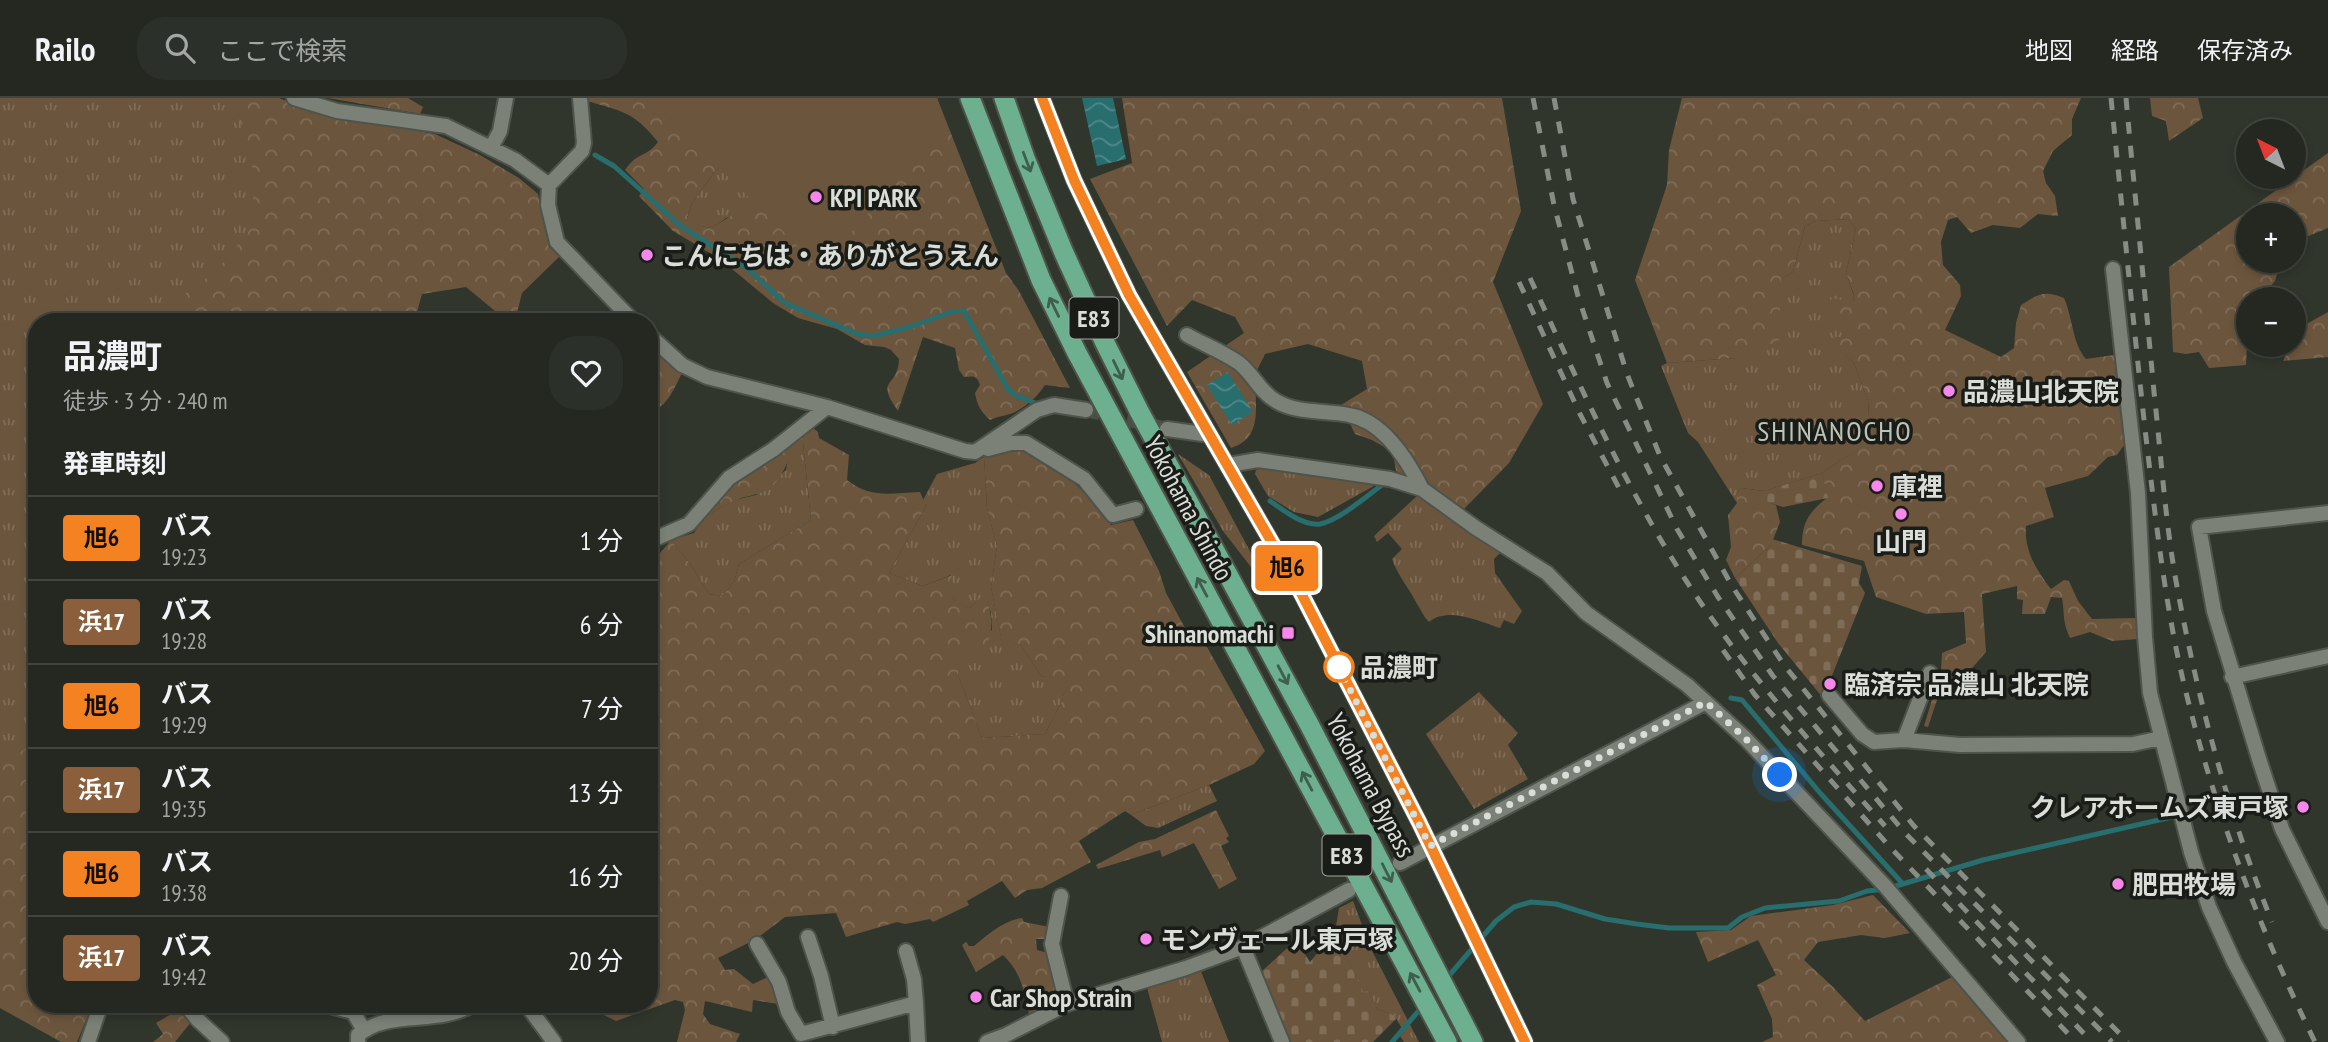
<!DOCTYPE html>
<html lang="ja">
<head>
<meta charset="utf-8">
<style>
	body { margin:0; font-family:"PT Sans Narrow","Noto Sans JP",sans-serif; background:#2c302a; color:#f1f3f6; height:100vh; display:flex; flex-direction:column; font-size:26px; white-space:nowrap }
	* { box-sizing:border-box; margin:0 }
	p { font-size:23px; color:#a3a6a5 }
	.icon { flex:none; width:38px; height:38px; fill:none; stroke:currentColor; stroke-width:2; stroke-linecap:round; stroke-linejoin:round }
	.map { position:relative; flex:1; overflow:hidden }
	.side { position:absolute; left:28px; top:215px; width:630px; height:700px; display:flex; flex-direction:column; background:#242821; border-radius:28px; box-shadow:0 4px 10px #0003,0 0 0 2px #41443f }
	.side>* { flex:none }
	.badge { padding:0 14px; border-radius:5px; font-size:24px; line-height:46px }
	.needle { width:46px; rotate:318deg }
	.controls { position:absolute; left:2236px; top:21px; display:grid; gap:14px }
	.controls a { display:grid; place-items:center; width:70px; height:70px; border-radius:50%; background:#242821; box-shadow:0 4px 10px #0003,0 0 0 2px #41443f; font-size:35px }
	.you { position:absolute; width:35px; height:35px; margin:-18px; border:5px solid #fff; border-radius:50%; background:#1a73e8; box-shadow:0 0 0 10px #1a73e833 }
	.map>.badge { position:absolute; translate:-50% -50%; box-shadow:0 0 0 4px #fff }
	h2 { padding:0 35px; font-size:26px; line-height:63px }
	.round { display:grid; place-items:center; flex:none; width:74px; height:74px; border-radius:28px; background:#2c302a }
	.head { display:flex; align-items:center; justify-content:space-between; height:119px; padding:0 35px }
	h1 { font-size:33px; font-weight:700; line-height:52px }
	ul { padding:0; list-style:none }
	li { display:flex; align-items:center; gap:21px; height:84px; padding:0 35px; border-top:2px solid #41443f }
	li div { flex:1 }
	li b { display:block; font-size:26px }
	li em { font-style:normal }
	li .badge { min-width:77px; font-weight:700; text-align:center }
	header { display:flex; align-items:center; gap:42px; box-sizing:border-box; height:98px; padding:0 35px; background:#242821; border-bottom:2px solid #41443f }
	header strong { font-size:33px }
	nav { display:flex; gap:38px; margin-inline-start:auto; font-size:24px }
	.search { width:490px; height:63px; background:#2c302a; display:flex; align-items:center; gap:18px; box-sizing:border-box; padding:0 24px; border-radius:28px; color:#a3a6a5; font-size:26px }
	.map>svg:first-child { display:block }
</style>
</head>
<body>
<header>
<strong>Railo</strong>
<div class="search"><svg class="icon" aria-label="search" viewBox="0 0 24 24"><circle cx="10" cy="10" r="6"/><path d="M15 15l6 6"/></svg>ここで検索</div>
<nav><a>地図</a><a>経路</a><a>保存済み</a></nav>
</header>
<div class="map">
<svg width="2328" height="944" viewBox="0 0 2328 944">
	<defs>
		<pattern id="grass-tufts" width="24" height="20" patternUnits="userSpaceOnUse" patternTransform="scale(1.75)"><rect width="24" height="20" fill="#6c553d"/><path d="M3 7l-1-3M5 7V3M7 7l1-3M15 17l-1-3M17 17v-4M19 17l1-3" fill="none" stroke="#806d58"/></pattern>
		<pattern id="forest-crowns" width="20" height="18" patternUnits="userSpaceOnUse" patternTransform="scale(1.75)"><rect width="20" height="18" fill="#6c553d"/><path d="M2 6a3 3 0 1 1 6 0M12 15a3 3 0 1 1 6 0" fill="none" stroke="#806d58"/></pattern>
		<pattern id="cemetery-stones" width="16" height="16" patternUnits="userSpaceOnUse" patternTransform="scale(1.75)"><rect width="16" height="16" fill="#6c553d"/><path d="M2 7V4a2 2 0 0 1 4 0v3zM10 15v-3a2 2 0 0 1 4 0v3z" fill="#806d58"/></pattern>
		<pattern id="water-waves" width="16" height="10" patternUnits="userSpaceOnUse" patternTransform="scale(1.75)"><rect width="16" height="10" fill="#286e6e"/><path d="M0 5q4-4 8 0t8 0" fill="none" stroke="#518989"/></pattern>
	</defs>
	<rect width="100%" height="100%" fill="#30362c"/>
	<path fill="url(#grass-tufts)" d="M 0,0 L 279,0 L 297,8 L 341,19 L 248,224 L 37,224 L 37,704 L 0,720 Z
		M 725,60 L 773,109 L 726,120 L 712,130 L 700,128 L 687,121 L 692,105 Z
		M 1848,121 L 1856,131 L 1846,175 L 1854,198 L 1853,204 L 1845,233 L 1841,239 L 1831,245 L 1854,265 L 1868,303 L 1871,347 L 1842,361 L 1822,375 L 1764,393 L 1741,390 L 1737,394 L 1737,405 L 1698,344 L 1688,335 L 1661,268 L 1667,265 L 1736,260 L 1781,181 L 1793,174 L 1805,128 L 1816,123 Z
		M 803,345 L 811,422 L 739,466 L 734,484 L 722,498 L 709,496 L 691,467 L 671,442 L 694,435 L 704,419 L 735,402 L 756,397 L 786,372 L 788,361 L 796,349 Z
		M 1178,356 L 1209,377 L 1258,468 L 1268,491 L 1223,433 Z
		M 984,359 L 987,410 L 997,448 L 991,489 L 1002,544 L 1020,546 L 1041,578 L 1068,581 L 1062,603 L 1045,636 L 982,640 L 958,577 L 958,557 L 992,532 L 991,515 L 985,496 L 970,510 L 954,507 L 951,477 L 923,488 L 889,475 L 926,408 L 923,402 L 937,376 L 975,365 Z
		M 1265,369 L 1381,384 L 1318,419 L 1294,414 L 1268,398 L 1255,376 L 1256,372 Z
		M 1419,396 L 1503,452 L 1494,461 L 1495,475 L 1522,513 L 1514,526 L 1504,522 L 1500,530 C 1479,523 1448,508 1429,524 C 1423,518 1422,513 1417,506 C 1409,490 1398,478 1392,461 L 1402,451 L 1388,435 L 1377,444 L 1374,438 Z
		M 1479,594 L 1518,635 L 1508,647 L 1528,681 L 1474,711 L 1426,636 Z
		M 1209,687 L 1217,703 L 1158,730 L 1146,728 L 1131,717 Z
		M 1353,803 L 1371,851 L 1419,944 L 1404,944 L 1400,938 L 1404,934 L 1394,917 L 1377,911 L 1369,893 L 1363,895 L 1335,834 L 1339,810 Z
		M 1200,871 L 1229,944 L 1162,944 L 1146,886 Z"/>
	<path fill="url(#forest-crowns)" d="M 234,0 L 279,0 L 297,8 L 341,19 L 435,36 L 480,57 L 519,80 L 538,96 L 549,149 L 560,158 L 522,195 L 517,215 L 506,222 L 466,189 L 422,196 L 417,214 L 388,224 L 180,224 L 182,198 L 217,172 L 254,127 L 252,69 Z
		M 328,0 L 408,0 L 423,9 L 420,16 Z
		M 589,0 L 669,0 L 730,53 L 692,105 L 687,120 L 700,128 L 712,130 C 733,115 747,110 773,109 L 937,0 L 1006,175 L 1019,193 L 1070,290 L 1045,287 C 1037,299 1026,309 1013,315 C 1005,318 998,318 990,322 C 981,314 977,307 975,295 L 980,287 C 977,278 974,278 964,279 L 959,272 L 955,250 L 923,239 L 898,313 C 874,279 898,291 899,261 L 891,252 L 884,249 L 865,247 L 837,231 L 798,220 L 773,205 L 720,161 L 673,133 L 639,98 L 644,91 L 625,72 C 638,53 646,60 658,44 C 634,14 622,13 587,3 Z
		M 1122,0 L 1502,0 L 1521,113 L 1493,184 L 1543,306 L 1509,365 L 1463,412 L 1396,373 L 1393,354 L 1372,342 L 1355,336 L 1341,307 L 1367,291 L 1362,263 L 1308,246 L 1265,256 C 1262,263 1257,270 1256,277 C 1253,304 1266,339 1231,350 L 1187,274 L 1244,235 L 1235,219 L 1192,202 L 1167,228 L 1090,81 L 1132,65 Z
		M 1682,0 L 2081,0 L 2072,21 L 2072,37 L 2053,53 L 2043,73 L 2046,85 L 2055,98 L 2058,118 L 2038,116 L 2020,130 L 1993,127 L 1971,135 L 1957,119 L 1948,122 L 1941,144 L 1943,167 L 1960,187 L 1961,198 L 1945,232 L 2001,259 L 2014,250 L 2016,225 L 2021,207 C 2039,196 2043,192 2064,200 C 2073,220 2072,245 2086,261 L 2114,257 L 2124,347 L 2117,357 L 2108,359 L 2088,378 L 2045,390 L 2054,419 L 2026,428 C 2024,452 2036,472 2051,491 L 2064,482 L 2069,483 L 2078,503 L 2092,521 L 2136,520 L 2138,541 L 2112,543 L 2090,534 L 2070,540 C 2062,522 2065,518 2062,500 L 2051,499 L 2045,516 L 2022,516 L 2023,502 L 2017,501 L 2017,488 L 1982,496 L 1986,554 L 1966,577 L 1941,590 L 1928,629 L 1924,628 L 1941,572 L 1942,555 L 1966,545 L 1964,514 L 1926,516 L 1876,499 L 1864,463 L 1802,447 C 1802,424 1809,414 1827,400 L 1822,375 L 1842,361 L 1871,346 L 1868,303 L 1854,265 L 1830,245 L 1835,239 L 1841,239 L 1844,233 L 1824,214 L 1832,200 L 1853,204 L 1854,197 L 1846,175 L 1856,131 L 1848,121 L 1816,123 L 1805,128 L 1793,174 L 1781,181 L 1779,242 L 1759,252 L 1736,260 L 1667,265 L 1635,182 L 1667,87 L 1669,52 Z
		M 2150,0 L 2198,0 L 2203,20 L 2169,43 L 2166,23 L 2152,18 Z
		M 2328,55 L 2328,130 L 2306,139 L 2294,150 L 2294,117 L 2249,117 L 2249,163 L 2281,163 L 2275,183 L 2263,197 L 2262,201 L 2249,201 L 2249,225 L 2235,231 L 2247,246 L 2246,267 L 2209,270 L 2199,254 L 2186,256 L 2173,254 L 2169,169 Z
		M 2328,214 L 2328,259 L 2283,263 L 2287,254 L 2283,247 L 2294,247 L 2294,233 Z
		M 649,248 L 669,266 L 683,273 C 675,288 668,310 649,314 Z
		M 813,330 L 818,334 L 819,340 L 849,357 L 847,382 C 871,401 891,395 920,394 L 926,408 L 889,475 L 923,488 L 952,477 L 954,506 L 970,510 L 985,495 C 991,513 994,527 988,546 L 958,557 L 958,577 L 982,640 L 1045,636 L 1062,603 L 1067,582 L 1041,578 L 1020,546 L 1002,545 L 991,489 L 997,448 L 987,410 L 984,359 C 994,356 1007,351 1017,352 C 1051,354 1092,401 1111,427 L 1133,422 L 1159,473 L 1166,495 L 1191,541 L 1207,549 L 1265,653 L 1254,666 L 1209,687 L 1131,717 L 1125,713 L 1079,743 L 1091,764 L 1042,790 L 1027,792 L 1015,800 L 1002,783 L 967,803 L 969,807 L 933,824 L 930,821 L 905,826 L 897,824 L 846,839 L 836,815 L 785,819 L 756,841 L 718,860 L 725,872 L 734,871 L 753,886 L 770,878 L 779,906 L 753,902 L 752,914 L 705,903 L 703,916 L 710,926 L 740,936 L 736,944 L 677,944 L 685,912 L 683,904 L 675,902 L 616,923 L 584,907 L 649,906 L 649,487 L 653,486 C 643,469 661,455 671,442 L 691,467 L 709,496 L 722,498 L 734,484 L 739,466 L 811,422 L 803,345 C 786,356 787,377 770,390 C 761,397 749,397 739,401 C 727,406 715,413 704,419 L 733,383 L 785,353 L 808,331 Z
		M 1741,390 L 1764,393 L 1764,403 L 1776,407 L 1780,424 L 1771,447 L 1735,480 L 1726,462 L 1731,449 L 1728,417 L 1737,405 L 1737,394 Z
		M 37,644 L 37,906 L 90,907 L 89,915 L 77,944 L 61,944 L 0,910 L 0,661 L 8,661 Z
		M 1216,712 L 1229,738 L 1226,740 L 1229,744 L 1221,748 L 1237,781 L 1219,791 L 1194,745 L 1162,759 L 1160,752 L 1098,771 L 1096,767 L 1139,744 L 1155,741 Z
		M 1873,797 L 1910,835 L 1885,840 L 1861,837 L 1818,844 L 1804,862 L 1833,889 L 1865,923 L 1952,879 L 2007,944 L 1762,944 L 1773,939 L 1772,921 L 1757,887 L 1776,877 L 1758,842 L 1708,864 L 1696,834 L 1731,832 L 1751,818 L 1833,807 Z
		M 1022,820 L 1024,824 L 1050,829 L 1046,841 L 1036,841 L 1037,852 L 1048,855 L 1051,872 L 1062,902 L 1029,916 C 1024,892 1021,874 1003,857 L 976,874 L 962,847 L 966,844 L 969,848 L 974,848 C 989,836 1002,823 1022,820 Z
		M 183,909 L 191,924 L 175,944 L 153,944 L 163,936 L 156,925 Z"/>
	<path fill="url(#cemetery-stones)" d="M 1822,375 L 1828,400 L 1783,409 L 1763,403 L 1764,393 Z
		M 1772,441 L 1862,468 L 1859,485 L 1865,495 L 1823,600 L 1778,545 L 1735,480 L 1771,447 Z
		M 1335,834 L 1363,894 L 1369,893 L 1377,911 L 1394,917 L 1396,921 L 1373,944 L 1291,944 L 1261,874 L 1296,842 L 1310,864 Z"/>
	<path fill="#6c553d" d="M 649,0 L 937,0 L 948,29 L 819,169 Z"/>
	<path fill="url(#water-waves)" d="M 1082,0 L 1113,0 L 1126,61 L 1097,68 Z
		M 1228,274 L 1253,314 L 1232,327 L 1207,287 Z"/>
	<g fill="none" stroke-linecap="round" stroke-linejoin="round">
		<path stroke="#286e6e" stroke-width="5" d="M 595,57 L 614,68 L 681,128 L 748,171 L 785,205 L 857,236 L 874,238 L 910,229 L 951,214 L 964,213 L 1008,291 L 1015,297 L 1035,305
			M 1270,403 C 1283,412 1303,428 1320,426 C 1340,422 1369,396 1386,384
			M 1731,600 L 1742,602 L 1821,696 L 1903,786
			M 1447,880 L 1496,823 L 1514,809 L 1531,804 L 1556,806 L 1605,821 L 1637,826 L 1669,830 L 1728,830 L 1742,819 L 1765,810 L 1839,803 L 1867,793 L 1886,791 L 1983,762 L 2172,719
			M 1392,944 L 1422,909"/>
		<path stroke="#4a4f46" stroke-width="14" stroke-dasharray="14 7" stroke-linecap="butt" d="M 1086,312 L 1167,331"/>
		<g stroke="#4e534b" stroke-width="18">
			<path id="minor" d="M 294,0 L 337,13 L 446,28 L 515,62 L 549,87
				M 580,0 L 584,45 L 582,53 L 549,87 L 548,107 L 557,144 L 634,224
				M 491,50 L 500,33 L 506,0
				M 2113,171 L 2138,395 L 2145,539 L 2150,595 L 2191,754 L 2209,809 L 2234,864 L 2277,944
				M 649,237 L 682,267 L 707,279 L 827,309 L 965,353 L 975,354 L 1037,312 L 1054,307 L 1086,312
				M 1187,237 C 1203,246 1223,254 1239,265 C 1253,276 1260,294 1276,303 C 1297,316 1326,312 1349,317 C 1383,323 1408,363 1422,391
				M 1167,331 L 1210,337
				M 988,351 L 1011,345 L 1026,345 L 1084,381 L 1113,417 L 1136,411
				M 1228,367 L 1258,362 L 1390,381 L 1422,391 L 1476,430 L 1547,475 L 1586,515 L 1687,587 L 1745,640 L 1885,788 L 2018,944
				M 2328,415 L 2199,429 L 2214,513 L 2259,661 L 2282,731 L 2328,824
				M 659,439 L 689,426 L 729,380 L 774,351 L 827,309
				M 2232,579 L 2328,558
				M 1829,597 L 1862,636 L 1874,644 L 1904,642 L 1960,647 L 2133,646 L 2161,640
				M 1904,642 L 1930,575
				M 1400,765 L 1706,604
				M 1061,798 L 1052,846 L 1067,906
				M 808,839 L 821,878 L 833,929
				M 757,846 L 779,884 L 788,914 L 801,936 L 916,905 L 918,944
				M 1243,849 L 1282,944
				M 906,853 L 914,881 L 916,905
				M 185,906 L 197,921 L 222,944
				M 322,906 L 353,914 L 364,932
				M 403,906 L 404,921
				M 526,906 L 554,944
				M 88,944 L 101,906
				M 358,944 L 358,937 C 391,910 436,929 474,906
				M 987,944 L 1006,937 L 1067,906 L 1186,870 L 1243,849 L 1349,792"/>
		</g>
		<g stroke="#4e534b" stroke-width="18">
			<path id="tertiary" d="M 1042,0 L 1074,82 L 1129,197 L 1301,495 L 1419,724 L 1525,944"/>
		</g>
		<g stroke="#4e534b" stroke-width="23">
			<path id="trunk" d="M 970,0 L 1041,182 L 1077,255 L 1447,944
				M 1004,0 L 1025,60 L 1064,155 L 1105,245 L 1139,313 L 1310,628 L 1473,944"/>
		</g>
		<use href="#minor" stroke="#7b8176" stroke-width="14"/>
		<use href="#tertiary" stroke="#7b8176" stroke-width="14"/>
		<use href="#trunk" stroke="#6cb090" stroke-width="19"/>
		<path stroke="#878c85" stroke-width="5" stroke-dasharray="12 12" stroke-linecap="butt" d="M 1533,0 L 1554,107 L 1578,198 L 1607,285 L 1677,431 L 1718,499 L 1773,578 L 1905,735 L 2112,944
			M 1554,0 L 1573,101 L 1627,276 L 1660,358 L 1732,488 L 1784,567 L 1914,728 L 2128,944
			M 2111,0 C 2122,110 2133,221 2145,331 C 2155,415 2164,501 2183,582 C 2213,708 2258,828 2315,944
			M 2126,0 C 2135,98 2145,196 2154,294 C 2161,357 2165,421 2176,483 C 2197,599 2228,715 2272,824
			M 1530,180 C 1582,292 1632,405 1703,508 C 1757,586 1822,657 1885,728
			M 1519,184 L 1580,316 L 1619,390
			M 1723,552 L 1755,597 L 1889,748 L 2076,944
			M 1926,771 L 2092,944"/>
	</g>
	<defs><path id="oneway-shaft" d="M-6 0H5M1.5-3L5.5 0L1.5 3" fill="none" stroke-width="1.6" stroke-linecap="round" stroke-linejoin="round" transform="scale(1.75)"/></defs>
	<g stroke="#3f5f4e">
		<use href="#oneway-shaft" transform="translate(1027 64) rotate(69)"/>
		<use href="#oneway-shaft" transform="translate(1054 209) rotate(-116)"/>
		<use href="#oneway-shaft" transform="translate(1118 272) rotate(64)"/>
		<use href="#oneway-shaft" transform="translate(1202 489) rotate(-118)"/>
		<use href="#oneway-shaft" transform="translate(1283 577) rotate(62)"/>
		<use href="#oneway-shaft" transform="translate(1307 683) rotate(-118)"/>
		<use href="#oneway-shaft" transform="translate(1387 775) rotate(63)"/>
		<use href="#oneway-shaft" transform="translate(1415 884) rotate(-118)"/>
	</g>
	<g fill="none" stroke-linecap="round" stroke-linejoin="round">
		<g stroke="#fff" stroke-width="16">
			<path id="line" d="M 1042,0 L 1074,82 L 1129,197 L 1301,495 L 1419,724 L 1525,944"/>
		</g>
		<use href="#line" stroke="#f58220" stroke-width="10"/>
		<path stroke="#daded8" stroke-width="7" stroke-dasharray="0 12.6" d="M 1339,569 L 1336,564 L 1430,748 L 1706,604 L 1745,640 L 1780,677"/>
	</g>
	<g fill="#f788eb" stroke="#1a1c18" stroke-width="2.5">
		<circle cx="816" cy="99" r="7"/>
		<circle cx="647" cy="157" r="7"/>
		<circle cx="1949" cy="293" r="7"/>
		<circle cx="1877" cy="388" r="7"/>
		<circle cx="1901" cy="416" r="7"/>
		<rect x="1281" y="528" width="14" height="14" rx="3.5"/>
		<circle cx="1830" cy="586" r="7"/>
		<circle cx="2303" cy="709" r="7"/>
		<circle cx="2118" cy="786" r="7"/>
		<circle cx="1146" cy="841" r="7"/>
		<circle cx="976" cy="899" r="7"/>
	</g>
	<circle fill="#fff" stroke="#f58220" stroke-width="3.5" cx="1339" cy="569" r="14"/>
	<g text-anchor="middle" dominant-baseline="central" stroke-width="7" stroke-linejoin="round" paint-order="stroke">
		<g fill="#1a1c18" stroke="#a0a49e" stroke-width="2">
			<rect x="1069.5" y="199.5" width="49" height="41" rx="5"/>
			<rect x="1322.5" y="736.5" width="49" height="41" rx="5"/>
		</g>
		<g font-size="24" font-weight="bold" fill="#daded8">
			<text x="1094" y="220">E83</text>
			<text x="1347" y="757">E83</text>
		</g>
		<g font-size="26" font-weight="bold" fill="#daded8" stroke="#1a1c18" text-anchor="start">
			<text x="830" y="99">KPI PARK</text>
			<text x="661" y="157">こんにちは・ありがとうえん</text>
			<text x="1963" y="293">品濃山北天院</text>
			<text x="1891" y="388">庫裡</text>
			<text x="1901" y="443" text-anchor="middle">山門</text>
			<text x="1274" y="535" text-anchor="end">Shinanomachi</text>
			<text x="1844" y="586">臨済宗 品濃山 北天院</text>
			<text x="2289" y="709" text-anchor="end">クレアホームズ東戸塚</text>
			<text x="2132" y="786">肥田牧場</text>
			<text x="1160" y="841">モンヴェール東戸塚</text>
			<text x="990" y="899">Car Shop Strain</text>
		</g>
		<g font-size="26" fill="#daded8" stroke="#1a1c18">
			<text transform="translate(1189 410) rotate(62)">Yokohama Shindo</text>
			<text transform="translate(1371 687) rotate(62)">Yokohama Bypass</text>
		</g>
		<g font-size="26" font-weight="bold" fill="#daded8" stroke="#1a1c18" text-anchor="start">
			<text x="1360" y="569">品濃町</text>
		</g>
		<g font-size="28" letter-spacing="2" fill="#bcc3b7" stroke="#1a1c18">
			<text x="1835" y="332">SHINANOCHO</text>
		</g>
	</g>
</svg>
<div class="controls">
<a><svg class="needle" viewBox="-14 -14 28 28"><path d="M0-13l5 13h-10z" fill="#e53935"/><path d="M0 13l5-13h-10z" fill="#a3a6a5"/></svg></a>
<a>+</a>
<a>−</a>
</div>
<div class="you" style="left:1780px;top:677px"></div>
<b class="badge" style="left:1287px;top:470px;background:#f58220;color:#111">旭6</b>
<section class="side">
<div class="head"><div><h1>品濃町</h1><p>徒歩 · 3 分 · 240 m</p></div><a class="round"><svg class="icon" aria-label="heart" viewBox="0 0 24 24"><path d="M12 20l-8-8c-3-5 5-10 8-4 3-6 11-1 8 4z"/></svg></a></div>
<h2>発車時刻</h2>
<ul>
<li><span class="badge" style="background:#f58220;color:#111">旭6</span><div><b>バス</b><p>19:23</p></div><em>1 分</em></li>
<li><span class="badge" style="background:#8b5e3c;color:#fff">浜17</span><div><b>バス</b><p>19:28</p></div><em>6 分</em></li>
<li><span class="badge" style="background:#f58220;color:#111">旭6</span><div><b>バス</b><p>19:29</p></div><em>7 分</em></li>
<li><span class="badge" style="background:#8b5e3c;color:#fff">浜17</span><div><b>バス</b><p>19:35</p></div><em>13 分</em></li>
<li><span class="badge" style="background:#f58220;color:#111">旭6</span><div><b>バス</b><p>19:38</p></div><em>16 分</em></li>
<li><span class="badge" style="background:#8b5e3c;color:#fff">浜17</span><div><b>バス</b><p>19:42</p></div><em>20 分</em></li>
</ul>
</section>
</div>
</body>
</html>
